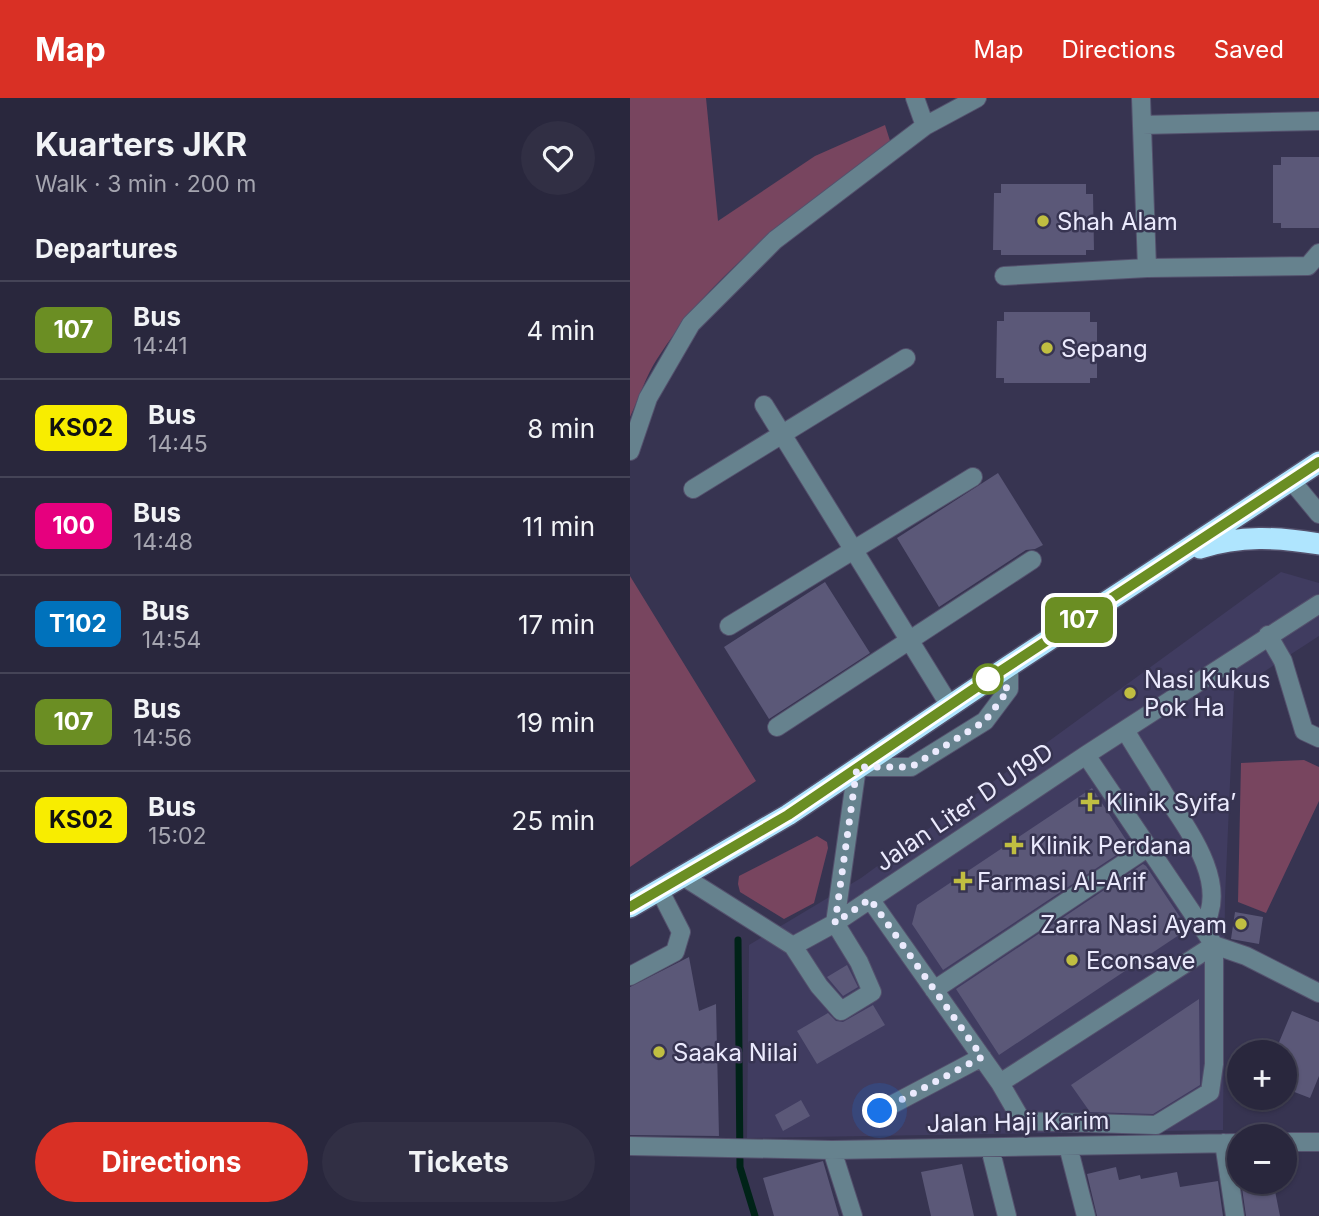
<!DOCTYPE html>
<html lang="en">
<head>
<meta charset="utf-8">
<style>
	body { margin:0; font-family:Inter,sans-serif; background:#312f44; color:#f1f3f6; height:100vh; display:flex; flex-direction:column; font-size:26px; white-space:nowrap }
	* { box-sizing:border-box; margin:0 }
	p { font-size:23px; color:#a5a5b0 }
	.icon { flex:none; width:38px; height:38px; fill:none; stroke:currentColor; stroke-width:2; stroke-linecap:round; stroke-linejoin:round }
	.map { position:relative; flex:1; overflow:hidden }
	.side { display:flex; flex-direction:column; background:#29273d; width:630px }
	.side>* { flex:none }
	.badge { padding:0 14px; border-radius:10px; font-size:24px; line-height:46px }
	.buttons { position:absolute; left:597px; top:942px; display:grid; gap:14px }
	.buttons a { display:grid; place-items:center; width:70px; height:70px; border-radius:50%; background:#29273d; box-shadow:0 2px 5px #0004,0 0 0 2px #454457; font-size:35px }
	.you { position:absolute; width:35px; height:35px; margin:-18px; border:5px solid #fff; border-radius:50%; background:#1a73e8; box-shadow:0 0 0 10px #1a73e833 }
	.map>.badge { position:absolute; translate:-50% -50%; box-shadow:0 0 0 4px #fff }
	h2 { padding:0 35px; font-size:26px; line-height:63px }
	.round { display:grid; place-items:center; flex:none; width:74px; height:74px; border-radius:37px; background:#312f44 }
	.headline { display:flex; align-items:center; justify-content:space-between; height:119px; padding:0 35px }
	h1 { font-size:33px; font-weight:700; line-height:52px }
	.action { display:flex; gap:14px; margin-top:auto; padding:14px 35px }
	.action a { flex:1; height:80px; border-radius:42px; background:#d93025; color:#fff; font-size:28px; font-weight:700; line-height:80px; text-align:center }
	.action a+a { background:#312f44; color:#f1f3f6 }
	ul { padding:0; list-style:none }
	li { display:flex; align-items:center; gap:21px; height:98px; padding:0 35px; border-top:2px solid #454457 }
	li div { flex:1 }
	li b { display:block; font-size:26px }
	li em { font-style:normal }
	li .badge { min-width:77px; font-weight:700; text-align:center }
	header { display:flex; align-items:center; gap:42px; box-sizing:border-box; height:98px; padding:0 35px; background:#d93025; color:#fff }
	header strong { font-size:33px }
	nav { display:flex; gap:38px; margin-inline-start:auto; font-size:24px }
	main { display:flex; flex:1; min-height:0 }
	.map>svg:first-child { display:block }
</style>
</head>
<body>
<header>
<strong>Map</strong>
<nav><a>Map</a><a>Directions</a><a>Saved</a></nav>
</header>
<main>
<section class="side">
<div class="headline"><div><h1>Kuarters JKR</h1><p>Walk · 3 min · 200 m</p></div><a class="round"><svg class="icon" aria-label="heart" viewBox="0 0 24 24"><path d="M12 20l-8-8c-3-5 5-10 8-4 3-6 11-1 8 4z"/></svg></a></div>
<h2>Departures</h2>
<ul>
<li><span class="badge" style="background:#6b8e23;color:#fff">107</span><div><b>Bus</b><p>14:41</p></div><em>4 min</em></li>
<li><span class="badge" style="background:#f8ed00;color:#111">KS02</span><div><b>Bus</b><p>14:45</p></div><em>8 min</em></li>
<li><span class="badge" style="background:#e6007e;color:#fff">100</span><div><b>Bus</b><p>14:48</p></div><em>11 min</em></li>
<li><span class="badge" style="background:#0072bc;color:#fff">T102</span><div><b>Bus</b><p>14:54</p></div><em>17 min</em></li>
<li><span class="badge" style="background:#6b8e23;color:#fff">107</span><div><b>Bus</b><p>14:56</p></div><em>19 min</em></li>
<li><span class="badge" style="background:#f8ed00;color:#111">KS02</span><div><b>Bus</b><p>15:02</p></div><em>25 min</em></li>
</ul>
<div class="action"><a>Directions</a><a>Tickets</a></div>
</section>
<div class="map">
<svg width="689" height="1118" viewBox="0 0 689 1118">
	<rect width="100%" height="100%" fill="#373451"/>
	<path fill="#403c60" d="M 651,474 L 689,485 L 689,538 L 604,593 L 595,800 L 593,1032 L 117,1040 L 119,847 L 231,780 Z"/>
	<path fill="#78455f" d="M 0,0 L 76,0 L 88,123 L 185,58 L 255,27 L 261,46 C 174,109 86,168 27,261 C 16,278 9,300 0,319 Z
		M 0,478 L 126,683 L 0,769 Z
		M 674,662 L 689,669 L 689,703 L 636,815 L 608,804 L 611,665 Z
		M 187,738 L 197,744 L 198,750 L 184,805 L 154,821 L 110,794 L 108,786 L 109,778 Z"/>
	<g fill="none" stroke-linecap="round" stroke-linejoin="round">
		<path stroke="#002318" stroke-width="7" d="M 108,842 L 110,1069 L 125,1118"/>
	</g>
	<path fill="#5b5878" d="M 651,59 L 689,59 L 689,130 L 651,130 L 651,125 L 643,125 L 643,67 L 651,67 Z
		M 371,86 L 456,86 L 456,96 L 463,96 L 464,152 L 456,152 L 456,157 L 371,157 L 371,152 L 363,152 L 364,95 L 371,95 Z
		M 374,214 L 460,214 L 460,224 L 467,224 L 467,280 L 460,280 L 460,285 L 374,285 L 374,280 L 366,280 L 367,223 L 374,223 Z
		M 368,375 L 413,447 L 405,451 L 396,452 L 309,509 L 267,440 Z
		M 195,484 L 240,555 L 139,621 L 94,549 Z
		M 462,690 L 500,748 L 313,872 L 282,826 L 287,807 Z
		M 513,766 L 516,768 L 558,831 L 369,957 L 326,891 Z
		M 605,814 L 633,819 L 629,846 L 601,841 Z
		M 59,859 L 69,913 L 86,906 L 89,1038 L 0,1037 L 0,889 Z
		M 217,867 L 228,889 L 213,898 L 197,879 Z
		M 569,901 L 570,987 L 523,1016 L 460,1014 L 441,987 Z
		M 243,907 L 255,927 L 187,966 L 167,933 L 198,915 L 206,923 L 213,924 Z
		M 662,913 L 689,924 L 689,978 L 680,1000 L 654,990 L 654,954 L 645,954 Z
		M 171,1002 L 180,1018 L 153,1033 L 145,1017 Z
		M 193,1063 L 209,1118 L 144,1118 L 133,1080 Z
		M 332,1066 L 344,1118 L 301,1118 L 291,1074 Z
		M 486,1069 L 489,1082 L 510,1077 L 511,1081 L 547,1074 L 550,1089 L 588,1083 L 593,1118 L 467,1118 L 457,1076 Z
		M 611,1083 L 643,1083 L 650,1118 L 616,1118 Z"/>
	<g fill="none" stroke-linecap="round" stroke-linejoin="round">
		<g stroke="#54516d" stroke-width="20">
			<path id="minor" d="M 285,0 L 295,28
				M 511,0 L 517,170
				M 512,27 L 689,23
				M 374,178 L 517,170 L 678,168 L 689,155
				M 134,307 L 320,608
				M 0,353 L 18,300 L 61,226 L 145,142 L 295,28 L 347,0
				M 661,382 L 689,416
				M 63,391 L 276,260
				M 99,528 L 343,379
				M 638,537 L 653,563 L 674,633 L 689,640
				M 147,629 L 402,462
				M 495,632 C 508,654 522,675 535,697 C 558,731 601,788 572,830
				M 54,779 L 163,848 L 205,825 L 227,669 L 281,669 L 355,623 L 379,591 L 379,568
				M 240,801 L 370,985 L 392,1023 L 526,1027 L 580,994 L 584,966 L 584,847 L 456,657
				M 584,847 L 616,858 L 689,895
				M 163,848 L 189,888 L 211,913 L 242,894 L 229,864 L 205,825 L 456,657 L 689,506
				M 0,878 L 45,854 L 51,834 L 30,793
				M 304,892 L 517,750
				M 370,985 L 584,847
				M 250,1013 L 352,959
				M 654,1044 L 689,1044
				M 594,1045 L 605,1118
				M 0,1048 L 202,1052 L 609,1045
				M 438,1048 L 456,1118
				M 360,1050 L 377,1118
				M 202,1052 L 223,1118"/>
		</g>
		<g stroke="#54516d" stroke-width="24">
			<path id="highway" d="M 570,450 C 610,437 648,439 689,446
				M 0,809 L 158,717 L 379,568 L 689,364"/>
		</g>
		<use href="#minor" stroke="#66828e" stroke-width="18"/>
		<use href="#highway" stroke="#afe5fe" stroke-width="21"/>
	</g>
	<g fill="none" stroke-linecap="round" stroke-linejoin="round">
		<g stroke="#fff" stroke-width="16">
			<path id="line" d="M 0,809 L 158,717 L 357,582 L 689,364"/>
		</g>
		<use href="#line" stroke="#6b8e23" stroke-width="10"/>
		<path stroke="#ebeafd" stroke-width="7" stroke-dasharray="0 12.6" d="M 250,1013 L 352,959 L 240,801 L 205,825 L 227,669 L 281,669 L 355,623 L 379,591 L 358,581"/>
	</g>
	<g fill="#c0be41" stroke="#373451" stroke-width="2.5">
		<circle cx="413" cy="123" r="7"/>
		<circle cx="417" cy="250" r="7"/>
		<circle cx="500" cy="595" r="7"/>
		<path d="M456.5 693.5h7v7h7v7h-7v7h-7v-7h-7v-7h7z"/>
		<path d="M380.5 736.5h7v7h7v7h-7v7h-7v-7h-7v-7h7z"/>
		<path d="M329.5 772.5h7v7h7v7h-7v7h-7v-7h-7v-7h7z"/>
		<circle cx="611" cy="826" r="7"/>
		<circle cx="442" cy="862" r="7"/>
		<circle cx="29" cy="954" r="7"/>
	</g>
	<circle fill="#fff" stroke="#6b8e23" stroke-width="3.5" cx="358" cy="581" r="14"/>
	<g text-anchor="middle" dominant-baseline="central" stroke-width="5" stroke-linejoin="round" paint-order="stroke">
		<g font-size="24" fill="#ebeafd" stroke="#373451" text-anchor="start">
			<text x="427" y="123">Shah Alam</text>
			<text x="431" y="250">Sepang</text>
			<text x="514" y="581">Nasi Kukus<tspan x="514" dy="28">Pok Ha</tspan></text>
			<text x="476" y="704">Klinik Syifa’</text>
			<text x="400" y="747">Klinik Perdana</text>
			<text x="347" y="783">Farmasi Al-Arif</text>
			<text x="597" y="826" text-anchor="end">Zarra Nasi Ayam</text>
			<text x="456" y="862">Econsave</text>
			<text x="43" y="954">Saaka Nilai</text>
		</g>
		<g font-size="24" fill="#ebeafd" stroke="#373451">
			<text transform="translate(334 709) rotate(-34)">Jalan Liter D U19D</text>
			<text transform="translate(388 1024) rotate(-1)">Jalan Haji Karim</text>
		</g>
	</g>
</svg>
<div class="buttons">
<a>+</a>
<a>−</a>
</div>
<div class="you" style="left:250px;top:1013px"></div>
<b class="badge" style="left:449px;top:522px;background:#6b8e23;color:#fff">107</b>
</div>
</main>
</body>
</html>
